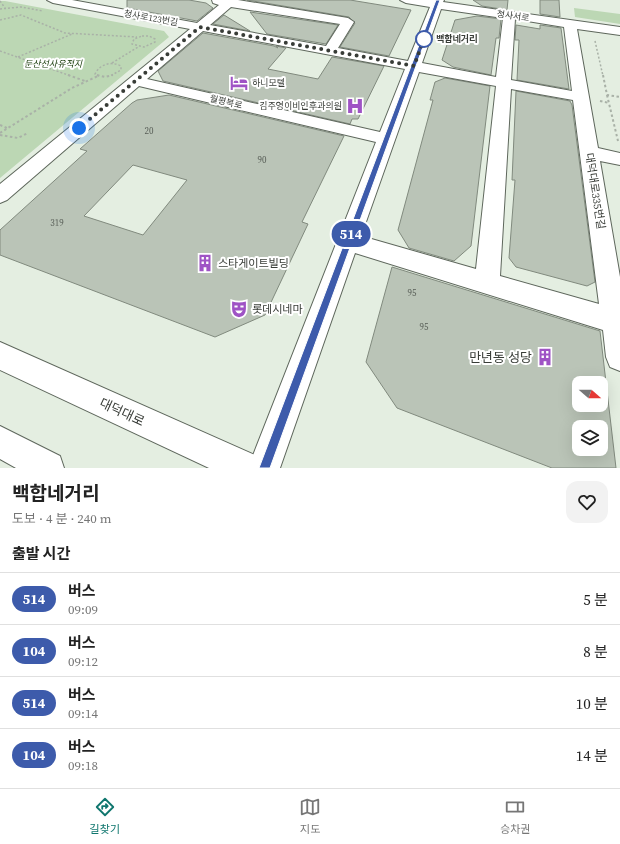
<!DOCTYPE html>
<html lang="ko">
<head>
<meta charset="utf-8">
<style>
	body { margin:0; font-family:"Source Serif 4","Noto Sans KR",serif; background:#f2f2f2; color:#222; height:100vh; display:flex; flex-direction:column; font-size:15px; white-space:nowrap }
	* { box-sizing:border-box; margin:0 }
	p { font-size:13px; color:#767676 }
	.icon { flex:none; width:22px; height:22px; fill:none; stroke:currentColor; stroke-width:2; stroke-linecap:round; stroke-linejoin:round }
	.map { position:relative; height:468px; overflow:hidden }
	.details { display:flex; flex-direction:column; background:#fff; flex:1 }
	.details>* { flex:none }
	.badge { padding:0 8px; border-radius:13px; font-size:14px; line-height:26px }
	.needle { width:26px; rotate:110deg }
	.controls { position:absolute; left:572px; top:376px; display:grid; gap:8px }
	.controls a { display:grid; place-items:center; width:36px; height:36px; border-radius:8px; background:#fff; box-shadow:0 4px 16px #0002; font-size:20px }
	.you { position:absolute; width:20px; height:20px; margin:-10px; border:3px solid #fff; border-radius:50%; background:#1a73e8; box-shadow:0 0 0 6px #1a73e833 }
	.map>.badge { position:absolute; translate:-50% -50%; box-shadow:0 0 0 2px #fff }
	h2 { padding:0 12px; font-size:15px; line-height:36px }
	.round { display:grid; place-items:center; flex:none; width:42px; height:42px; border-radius:12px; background:#f2f2f2 }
	.summary { display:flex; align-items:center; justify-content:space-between; height:68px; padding:0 12px }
	h1 { font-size:19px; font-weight:700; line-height:30px }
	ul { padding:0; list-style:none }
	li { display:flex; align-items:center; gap:12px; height:52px; padding:0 12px; border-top:1px solid #e0e0e0 }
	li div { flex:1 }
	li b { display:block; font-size:15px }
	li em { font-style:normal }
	li .badge { min-width:44px; font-weight:700; text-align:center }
	.tab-bar { display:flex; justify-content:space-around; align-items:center; height:56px; border-top:1px solid #e0e0e0; background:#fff; font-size:11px; color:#767676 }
	.tab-bar a { display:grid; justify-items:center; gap:2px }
	.tab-bar .on { color:#0f766e }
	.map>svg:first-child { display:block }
</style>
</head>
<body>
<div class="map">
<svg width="620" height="468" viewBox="0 0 620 468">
	<rect width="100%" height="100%" fill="#e4eee1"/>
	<path fill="#bcd7b4" d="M 0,1 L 5,1 L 164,31 L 169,37 L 0,178 Z
		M 574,8 L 620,14 L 620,24 L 575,17 Z"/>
	<path fill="#bac4b7" stroke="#818a7e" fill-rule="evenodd" d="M 127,0 L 189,0 L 206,3 L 213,8 L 197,21 L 127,8 Z
		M 247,0 L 350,0 L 411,10 L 389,56 L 340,47 L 355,23 L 349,17 Z
		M 473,0 L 508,0 L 507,10 L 482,6 Z
		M 540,0 L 559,0 L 560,17 L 540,14 Z
		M 250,12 L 338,25 L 326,44 L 267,34 Z
		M 224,15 L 250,31 L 213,24 Z
		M 477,16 L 501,19 L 499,38 L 496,38 L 491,75 L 453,67 L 442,60 L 455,20 Z
		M 516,25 L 540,29 L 540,25 L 561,28 L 569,89 L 517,80 L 519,40 L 515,40 Z
		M 203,33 L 274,46 L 278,48 L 276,46 L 286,48 L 268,69 L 318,79 L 332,57 L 384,66 L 358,119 L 352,119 L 350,124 L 163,81 L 158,71 Z
		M 445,78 L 490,86 L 471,246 L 454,261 L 409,248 L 398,230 L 433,100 L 430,100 L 435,82 Z
		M 516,91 L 570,101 L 572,105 L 595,282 L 587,286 L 516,267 L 509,258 L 515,180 L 512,180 Z
		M 169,95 L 344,136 L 302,222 L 308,224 L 265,315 L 215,337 L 0,255 L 0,230 L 87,151 L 80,149 L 132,103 L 137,100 ZM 133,165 L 187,180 L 143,235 L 84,216 Z
		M 392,267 L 600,331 L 616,468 L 552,468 L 397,408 L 366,362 ZM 579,383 L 601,383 L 601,405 L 579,405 ZM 579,427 L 601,427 L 601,449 L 579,449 Z"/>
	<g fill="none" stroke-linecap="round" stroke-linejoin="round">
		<g stroke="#5e675c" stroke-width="2">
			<path id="minor" d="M 47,0 L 72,0 L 197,23 L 219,5 L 213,3 L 212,0 L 238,0 L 348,18 L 354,22 L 338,48 L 408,61 L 430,7 L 406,3 L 400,0 L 444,0 L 443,2 L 620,27 L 620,35 L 577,29 L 598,148 L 620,153 L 620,165 L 600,161 L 620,277 L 620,371 L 610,367 L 606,357 L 603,330 L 355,253 L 280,468 L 248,468 L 376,142 L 139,86 L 7,200 L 0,203 L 0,184 L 190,29 L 53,3 ZM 231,7 L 340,24 L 326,46 L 210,25 ZM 441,9 L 503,18 L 496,77 L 422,63 ZM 515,19 L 564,27 L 572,91 L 511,80 ZM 203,31 L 405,69 L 380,132 L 147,79 ZM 419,72 L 496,86 L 476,269 L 361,236 ZM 511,89 L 573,100 L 599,304 L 500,276 Z"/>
		</g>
		<g stroke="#5e675c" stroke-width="2">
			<path id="major" d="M 0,342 L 257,456 L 261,468 L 209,468 L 0,370 Z
				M 0,426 L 60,456 L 64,468 L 16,468 L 0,459 Z"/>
		</g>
		<path stroke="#a9b1a7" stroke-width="1.5" stroke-dasharray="2 2" stroke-linecap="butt" d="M 0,1 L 5,8
			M 0,9 L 21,7 L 43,11
			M 0,20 L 21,15 L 65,33 L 137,37
			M 142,36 L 149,36 L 155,39 L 155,42 L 144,47 L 132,44 L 134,39 Z
			M 595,41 L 603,76
			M 0,51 L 71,76
			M 18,57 L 72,34
			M 112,63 L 138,47
			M 99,76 L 95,74 C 100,64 111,61 121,66 L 121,70 L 110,76"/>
		<path stroke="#a9b1a7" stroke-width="2" stroke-dasharray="2.5 2.5" stroke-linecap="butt" d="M 68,75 L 85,81
			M 97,75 L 105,77 L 113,75
			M 603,75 L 607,95 L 620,97
			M 607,95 L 618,141
			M 600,101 L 609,103
			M 0,125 L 7,128
			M 0,133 L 72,88 L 98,76
			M 0,135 L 18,138 L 28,133"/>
		<use href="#minor" fill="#fff" fill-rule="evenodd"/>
		<use href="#major" fill="#fff" fill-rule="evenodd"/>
	</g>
	<path fill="#3d5bab" stroke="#fff" d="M 436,0 L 440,0 L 270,468 L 259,468 Z"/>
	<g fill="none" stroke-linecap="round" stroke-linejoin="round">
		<path stroke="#383c37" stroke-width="4" stroke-dasharray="0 7.2" d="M 79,128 L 200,27 L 414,66 L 424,39"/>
	</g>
	<defs>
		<g id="hotel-bare" transform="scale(1.38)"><path d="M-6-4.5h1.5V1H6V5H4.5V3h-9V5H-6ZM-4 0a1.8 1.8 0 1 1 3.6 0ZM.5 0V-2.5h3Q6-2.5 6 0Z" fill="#9f53c5" stroke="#fff" stroke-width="2.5" paint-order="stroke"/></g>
		<g id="hospital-bare" transform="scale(1.38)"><path d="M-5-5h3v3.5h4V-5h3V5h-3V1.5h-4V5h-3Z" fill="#9f53c5" stroke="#fff" stroke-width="2.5" paint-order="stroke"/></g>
		<g id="building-bare" transform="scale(1.38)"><path d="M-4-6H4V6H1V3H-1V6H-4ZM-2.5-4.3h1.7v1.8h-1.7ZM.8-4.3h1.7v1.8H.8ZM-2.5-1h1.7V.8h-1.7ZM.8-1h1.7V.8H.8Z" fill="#9f53c5" stroke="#fff" stroke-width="2.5" paint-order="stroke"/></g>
		<g id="theatre-bare" transform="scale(1.38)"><path d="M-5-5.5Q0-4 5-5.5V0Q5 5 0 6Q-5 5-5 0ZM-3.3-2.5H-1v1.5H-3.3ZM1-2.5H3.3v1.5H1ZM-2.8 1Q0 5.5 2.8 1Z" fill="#9f53c5" stroke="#fff" stroke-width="2.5" paint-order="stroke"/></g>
	</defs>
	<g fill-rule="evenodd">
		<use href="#hotel-bare" x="239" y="83"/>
		<use href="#hospital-bare" x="355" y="106"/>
		<use href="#building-bare" x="205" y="263"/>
		<use href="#theatre-bare" x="239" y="309"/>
		<use href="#building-bare" x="545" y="357"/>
	</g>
	<circle fill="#fff" stroke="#3d5bab" stroke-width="2" cx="424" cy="39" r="8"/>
	<g text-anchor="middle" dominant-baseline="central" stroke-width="4" stroke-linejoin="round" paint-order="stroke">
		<g font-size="9" fill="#383c37" stroke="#fff">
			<text transform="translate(513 16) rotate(8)">청사서로</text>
			<text transform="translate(151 18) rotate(10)">청사로123번길</text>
			<text transform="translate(226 102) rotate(13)">월평북로</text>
		</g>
		<g font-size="9" font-weight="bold" fill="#383c37" stroke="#fff" text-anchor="start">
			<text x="436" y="39">백합네거리</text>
		</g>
		<g font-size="9" font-style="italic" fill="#123603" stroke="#fff">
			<text x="53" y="64">둔산선사유적지</text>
		</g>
		<g font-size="9" fill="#383c37" stroke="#fff" text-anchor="start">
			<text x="252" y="83">하니모텔</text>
			<text x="342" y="106" text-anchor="end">김주영이비인후과의원</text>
		</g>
		<g font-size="9" fill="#585e57">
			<text x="149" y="131">20</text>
			<text x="262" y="160">90</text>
			<text x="57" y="223">319</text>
			<text x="412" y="293">95</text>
			<text x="424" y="327">95</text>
		</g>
		<g font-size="11" fill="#383c37" stroke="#fff">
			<text transform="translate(595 191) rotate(81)">대덕대로335번길</text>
		</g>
		<g font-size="11" fill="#383c37" stroke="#fff" text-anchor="start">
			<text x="218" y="263">스타게이트빌딩</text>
			<text x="252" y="309">롯데시네마</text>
		</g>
		<g font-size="13" fill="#383c37" stroke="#fff" text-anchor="end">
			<text x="532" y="357">만년동 성당</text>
		</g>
		<g font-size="13" fill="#383c37" stroke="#fff">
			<text transform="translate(122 412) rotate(25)">대덕대로</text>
		</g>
	</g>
</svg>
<div class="controls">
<a><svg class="needle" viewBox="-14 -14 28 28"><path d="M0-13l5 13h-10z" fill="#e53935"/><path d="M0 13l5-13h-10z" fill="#767676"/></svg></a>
<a><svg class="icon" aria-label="layers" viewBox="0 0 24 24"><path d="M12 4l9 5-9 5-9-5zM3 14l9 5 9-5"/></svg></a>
</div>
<div class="you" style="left:79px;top:128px"></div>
<b class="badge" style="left:351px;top:234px;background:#3d5bab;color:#fff">514</b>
</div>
<section class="details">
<div class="summary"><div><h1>백합네거리</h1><p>도보 · 4 분 · 240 m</p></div><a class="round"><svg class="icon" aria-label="heart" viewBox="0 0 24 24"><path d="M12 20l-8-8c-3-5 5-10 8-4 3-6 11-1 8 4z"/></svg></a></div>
<h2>출발 시간</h2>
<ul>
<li><span class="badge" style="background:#3d5bab;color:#fff">514</span><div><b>버스</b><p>09:09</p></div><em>5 분</em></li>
<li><span class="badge" style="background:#3d5bab;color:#fff">104</span><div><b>버스</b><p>09:12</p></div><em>8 분</em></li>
<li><span class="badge" style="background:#3d5bab;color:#fff">514</span><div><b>버스</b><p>09:14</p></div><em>10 분</em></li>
<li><span class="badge" style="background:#3d5bab;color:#fff">104</span><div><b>버스</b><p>09:18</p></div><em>14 분</em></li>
</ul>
</section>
<nav class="tab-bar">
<a class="on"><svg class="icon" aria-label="directions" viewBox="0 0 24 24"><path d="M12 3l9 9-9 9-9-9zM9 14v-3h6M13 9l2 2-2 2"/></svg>길찾기</a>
<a><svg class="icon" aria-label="map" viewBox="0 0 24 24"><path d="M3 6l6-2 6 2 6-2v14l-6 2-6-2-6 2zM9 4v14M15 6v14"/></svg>지도</a>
<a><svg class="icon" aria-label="tickets" viewBox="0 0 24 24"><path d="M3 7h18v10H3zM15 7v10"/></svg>승차권</a>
</nav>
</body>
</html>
